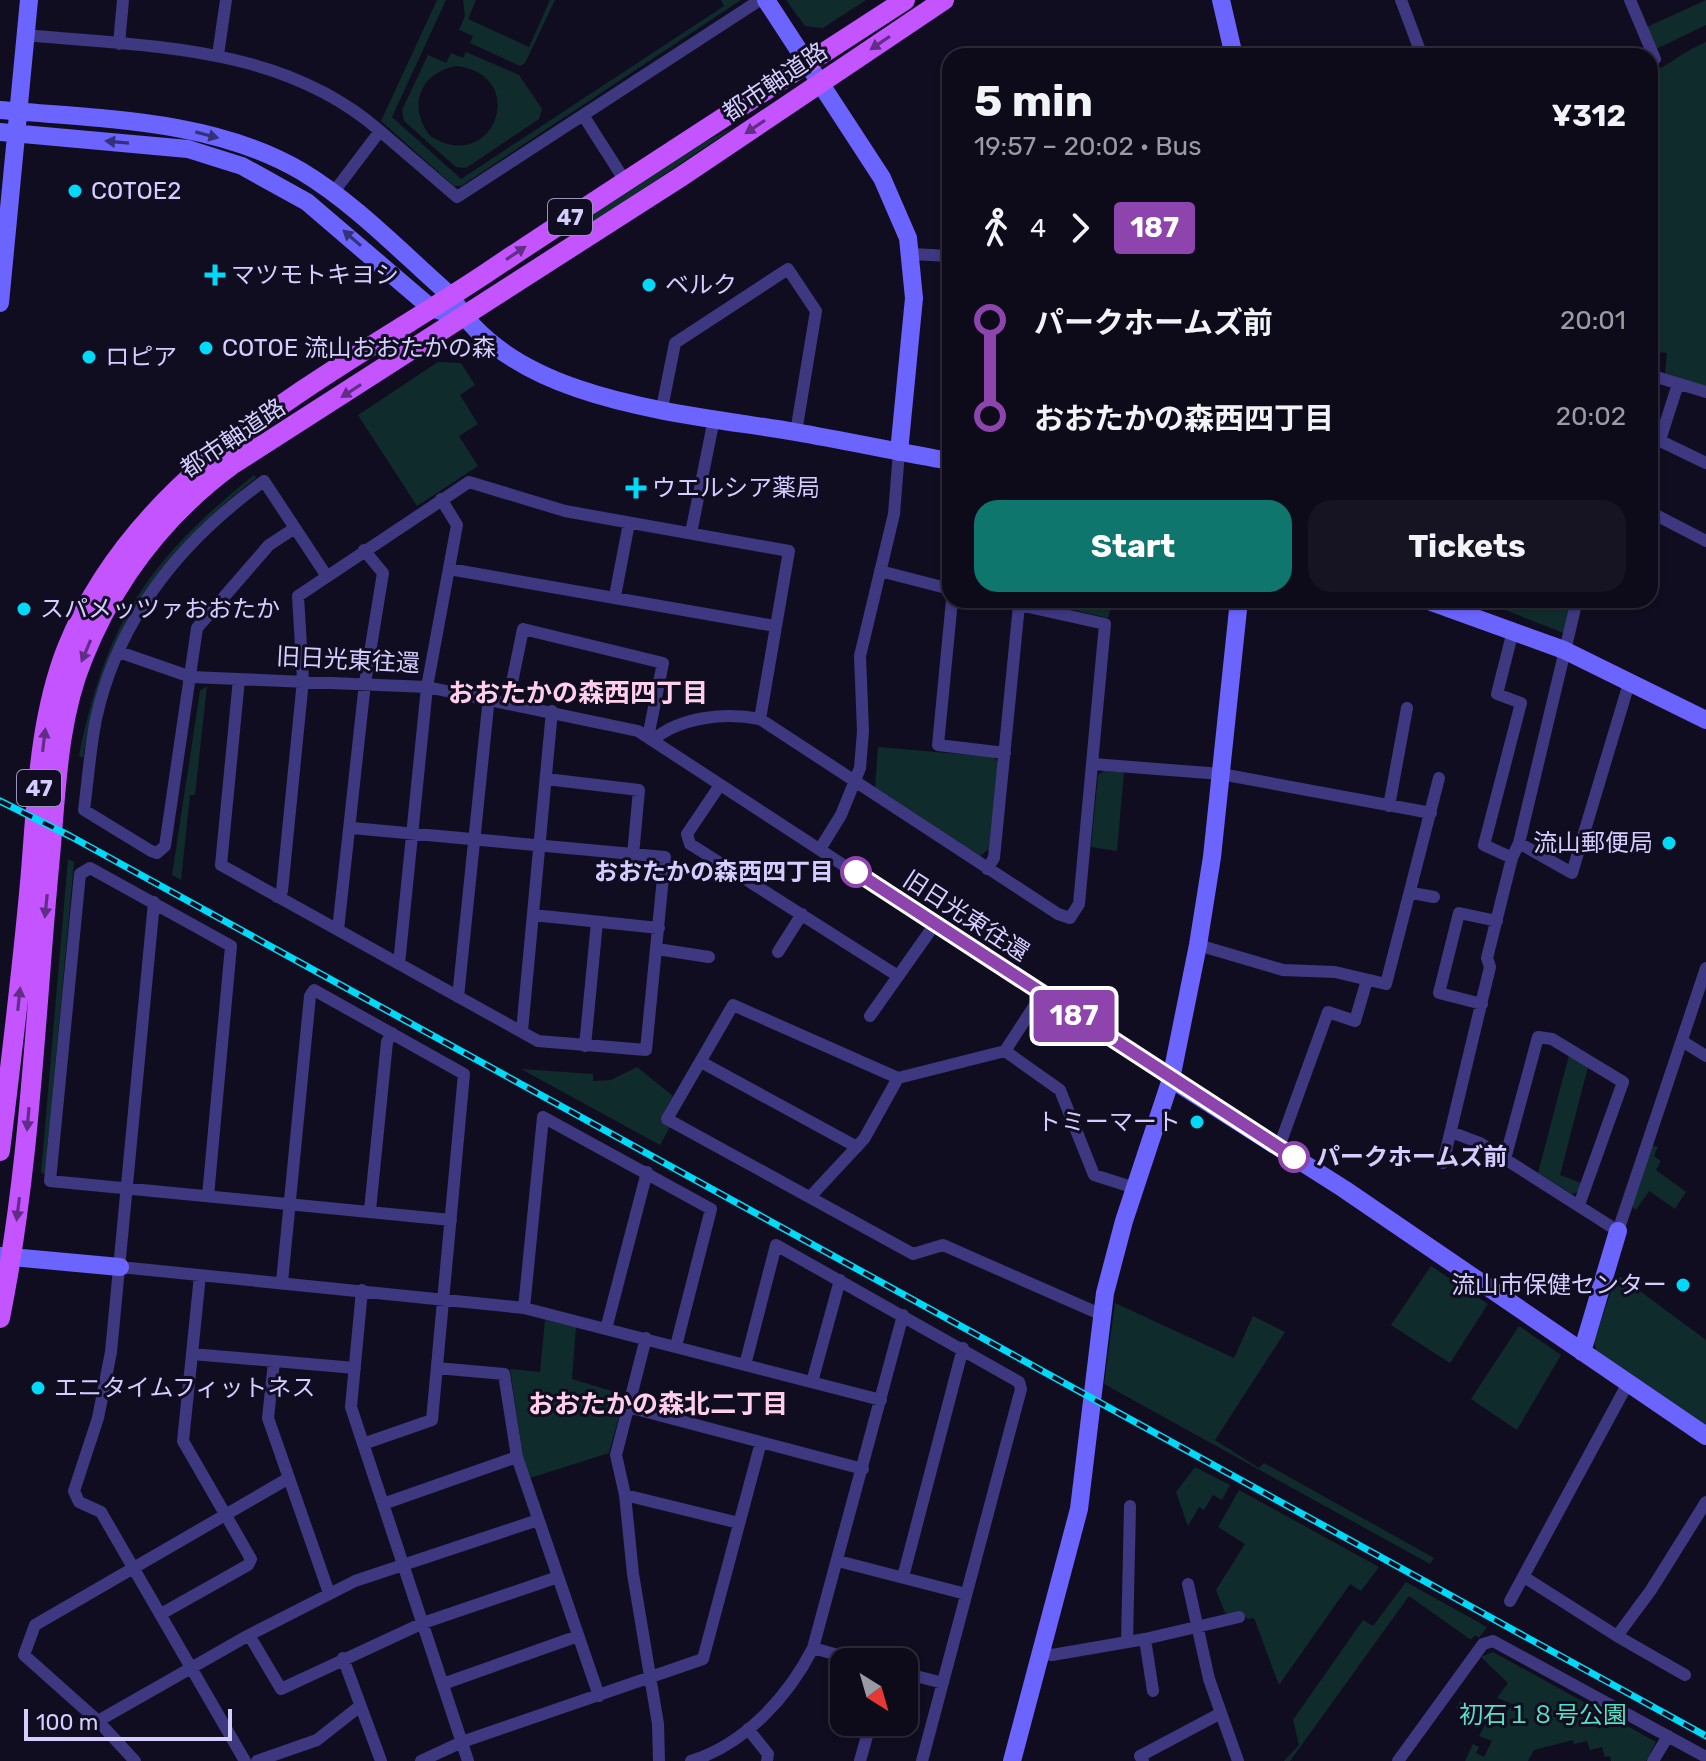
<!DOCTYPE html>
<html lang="en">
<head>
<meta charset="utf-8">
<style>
	body { margin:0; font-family:Rubik,"Noto Sans JP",sans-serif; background:#161322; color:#f1f3f6; height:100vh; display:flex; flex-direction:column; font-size:30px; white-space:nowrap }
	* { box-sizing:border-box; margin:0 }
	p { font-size:26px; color:#9a9aa2 }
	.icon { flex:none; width:44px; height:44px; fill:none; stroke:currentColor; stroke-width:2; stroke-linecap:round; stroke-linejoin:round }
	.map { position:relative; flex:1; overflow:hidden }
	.details { position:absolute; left:942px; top:48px; width:716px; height:560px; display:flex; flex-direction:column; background:#0d0a19; border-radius:24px; box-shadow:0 2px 6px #0004,0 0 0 2px #2d2b38 }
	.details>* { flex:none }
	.badge { padding:0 16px; border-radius:6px; font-size:28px; line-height:52px }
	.needle { width:52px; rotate:143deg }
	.fabs { position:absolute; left:830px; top:1648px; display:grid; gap:16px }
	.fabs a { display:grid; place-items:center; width:88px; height:88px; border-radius:16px; background:#0d0a19; box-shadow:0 2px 6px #0004,0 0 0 2px #2d2b38; font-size:40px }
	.scale { position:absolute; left:24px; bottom:20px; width:208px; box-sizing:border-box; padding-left:8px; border:4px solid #d4cdff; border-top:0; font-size:22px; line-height:28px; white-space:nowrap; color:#d4cdff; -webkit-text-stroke:6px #110d21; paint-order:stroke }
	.map>.badge { position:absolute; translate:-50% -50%; box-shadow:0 0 0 4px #fff }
	.legs { display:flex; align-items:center; gap:12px; height:88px; padding:0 32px; font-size:26px }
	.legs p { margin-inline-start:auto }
	.head { display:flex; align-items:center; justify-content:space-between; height:136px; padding:0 32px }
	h1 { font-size:44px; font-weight:700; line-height:60px }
	.primary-button { display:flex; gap:16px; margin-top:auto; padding:16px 32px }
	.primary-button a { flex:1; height:92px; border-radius:24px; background:#0f766e; color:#fff; font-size:32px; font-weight:700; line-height:92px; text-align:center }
	.primary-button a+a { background:#161322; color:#f1f3f6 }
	ul { padding:0 32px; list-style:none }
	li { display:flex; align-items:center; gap:28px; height:96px; font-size:30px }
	li i { display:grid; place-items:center; width:12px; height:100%; margin:0 10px; background:currentColor }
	li i::after { content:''; width:20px; height:20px; margin:-10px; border:6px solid; border-radius:50%; background:#0d0a19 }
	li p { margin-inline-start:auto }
	li:first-child i { background:linear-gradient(#0000 50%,currentColor 0) }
	li:last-child i { background:linear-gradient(currentColor 50%,#0000 0) }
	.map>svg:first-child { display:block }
</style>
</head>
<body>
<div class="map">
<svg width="1706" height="1761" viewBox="0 0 1706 1761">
	<rect width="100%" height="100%" fill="#110d21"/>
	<path fill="#102b2b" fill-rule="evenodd" d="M 437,0 L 446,0 L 392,117 L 461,179 L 724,6 L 721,0 L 741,0 L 461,186 L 454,186 L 381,121 Z
		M 463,0 L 476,0 L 468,19 L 529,47 L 550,0 L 555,0 L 525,63 L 520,66 L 470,43 L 473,36 L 459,30 L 465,16 Z
		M 786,0 L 866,0 L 823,28 L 805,26 Z
		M 1706,0 L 1706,25 L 1656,49 L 1647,27 Z
		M 1706,42 L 1706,388 L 1665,373 L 1667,353 L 1650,351 L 1650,74 C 1673,62 1683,52 1706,42 Z
		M 466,52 L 519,75 L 542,109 L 539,119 L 466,168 L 456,167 L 404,121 L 402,110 L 428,55 L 446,63 L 451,53 L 463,58 ZM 456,66 C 531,74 494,177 430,136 C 407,106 420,73 456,66 Z
		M 735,127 L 595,221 L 540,247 L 684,152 Z
		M 438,362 L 461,363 L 475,385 L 460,395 L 478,424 L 459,436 L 478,466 L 417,506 L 358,415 Z
		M 254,475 L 256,478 C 158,554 104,634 83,758 L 79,756 C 106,622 149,559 254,475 Z
		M 1044,600 L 1113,600 L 1108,618 L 1043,603 Z
		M 1480,600 L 1575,600 L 1566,634 Z
		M 207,686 L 195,795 L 190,795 L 181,880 L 172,875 L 200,691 Z
		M 878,747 L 994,757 L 998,762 L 989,849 L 980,856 L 875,788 Z
		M 1104,771 L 1124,772 L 1117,851 L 1091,847 L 1098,775 Z
		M 68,859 L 74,862 L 45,1174 L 41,1173 Z
		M 1569,1055 L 1588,1067 L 1560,1175 L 1581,1183 L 1578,1192 L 1572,1194 L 1538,1173 Z
		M 637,1067 L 673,1096 L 661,1118 L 671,1125 L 660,1145 L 521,1069 L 593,1074 L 593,1081 L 611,1080 Z
		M 1655,1146 L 1658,1147 L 1654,1156 L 1661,1161 L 1656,1170 L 1686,1192 L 1675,1209 L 1649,1191 L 1636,1210 L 1631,1206 L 1651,1147 Z
		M 1431,1266 L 1488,1304 L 1450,1363 L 1391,1325 Z
		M 1621,1277 L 1706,1340 L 1706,1426 L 1597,1353 L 1594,1342 L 1615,1279 Z
		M 1115,1303 L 1234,1358 L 1253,1316 L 1285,1332 L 1215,1440 L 1259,1468 L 1264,1463 L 1434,1558 L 1430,1564 L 1104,1384 Z
		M 545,1320 L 576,1327 L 572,1379 L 625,1395 L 609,1453 L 530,1478 L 523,1457 L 510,1369 L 540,1372 Z
		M 1519,1326 L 1561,1355 L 1517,1430 L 1471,1399 Z
		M 1195,1467 L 1230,1485 L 1222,1500 L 1213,1495 L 1204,1510 L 1199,1507 L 1188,1526 L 1176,1492 Z
		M 1239,1490 L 1379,1567 L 1361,1591 L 1350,1584 L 1279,1685 L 1254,1618 L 1248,1619 L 1240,1612 L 1226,1615 L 1216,1590 L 1245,1544 L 1218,1527 Z
		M 1406,1582 L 1487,1627 L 1479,1638 L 1475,1635 L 1471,1640 L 1409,1596 L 1290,1761 L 1284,1761 L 1299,1745 L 1293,1720 L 1363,1620 L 1373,1626 Z
		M 1493,1652 L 1656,1742 L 1646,1761 L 1611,1761 L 1610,1756 L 1605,1757 L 1602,1747 L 1590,1750 L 1587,1741 L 1574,1744 L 1573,1740 L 1534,1750 L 1528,1761 L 1465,1761 L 1473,1744 L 1479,1747 L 1476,1753 L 1484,1757 L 1492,1741 L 1479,1736 L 1486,1723 L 1456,1708 L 1461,1700 L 1467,1705 L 1465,1709 L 1484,1718 L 1492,1712 L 1489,1709 L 1492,1705 L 1503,1716 L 1513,1704 L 1497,1698 L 1508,1683 L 1481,1657 Z"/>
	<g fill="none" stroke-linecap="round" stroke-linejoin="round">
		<path stroke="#3d3880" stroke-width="12" d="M 1401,0 L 1422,56
			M 1630,0 L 1655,59
			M 26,35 C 150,47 282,45 380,131
			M 119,44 L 123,0
			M 218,55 L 226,0
			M 583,115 L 625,181
			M 333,193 L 380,131 L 457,197 L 760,0
			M 911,254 L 950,256
			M 1650,375 L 1706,392
			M 662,408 L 675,343 L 788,269 L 816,311 L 796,432
			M 1650,436 L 1706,463
			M 1660,440 L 1678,384
			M 1650,512 L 1706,541
			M 295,528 L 269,545 L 197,628 L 165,846 L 157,853 L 151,851 L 84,810 C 88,780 90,749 96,719 C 118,618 182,540 264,481 L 326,575
			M 691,533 L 714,419
			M 449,569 L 775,626
			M 880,571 L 950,589
			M 615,596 L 629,523
			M 952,600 L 938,745 L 1005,753
			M 119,652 L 191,677 L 427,687 L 638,731 L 1171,1079
			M 239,679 L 221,865 L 538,1041 L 646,1050 L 665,857 L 352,828
			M 508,702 L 523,629 L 663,663 L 648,737
			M 653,740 C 680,717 725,712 760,719 L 1058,914 L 1070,918 L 1079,904 L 1105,624 L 997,600
			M 1093,764 L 1221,774 L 1431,813
			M 546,779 L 639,790 L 633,855
			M 720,785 L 687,834 L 690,844 L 898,976
			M 1389,806 L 1407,708
			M 1519,843 L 1572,873 L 1630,680
			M 820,849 L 841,815 L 860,768 L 863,731 L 860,656 L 894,514 L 899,452
			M 1512,858 L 1484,845 L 1521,703 L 1497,694 L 1513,631
			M 987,869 L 994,858 L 1019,605
			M 1412,893 L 1434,897
			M 277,897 L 282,891 L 303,680 L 298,596 L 469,482 L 565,511 L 789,551 L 760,719
			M 154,902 L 111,1352 L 98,1418 L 74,1491 L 79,1502 L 101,1512 L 245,1761
			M 533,915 L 659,928
			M 338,930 L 365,683 L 383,573 L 364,550
			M 1198,945 L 1283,970 L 1335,972 L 1386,984 L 1439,778
			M 657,949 L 709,957
			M 778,952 L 802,914
			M 399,964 L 427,687 L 457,525 L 441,499
			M 1042,994 L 1005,1051 L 898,1078 L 733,1005 L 667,1119 L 913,1254 L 943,1245 L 1100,1314
			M 458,997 L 489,697
			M 1482,1004 L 1439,993 L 1459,913 L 1497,921
			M 870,1016 L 935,924
			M 522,1031 L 552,711
			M 1682,1041 L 1706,1056
			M 585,1046 L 597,922
			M 1005,1051 L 1060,1090 L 1094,1175 L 1135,1188
			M 701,1062 L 857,1147
			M 1451,1132 L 1480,1143 L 1618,1231 L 1706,968
			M 1279,1147 L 1328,1012 L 1355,1021 L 1367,980
			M 1505,1159 L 1538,1037 L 1552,1039 L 1623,1082 L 1579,1205
			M 1443,1163 L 1490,967 L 1487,958 L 1512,858 L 1519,843 L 1577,600
			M 208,1196 L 231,946 L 90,868 L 80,874 L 50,1181 L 451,1220
			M 810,1197 L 864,1139 L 898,1078
			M 370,1210 L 387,1042 L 392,1033
			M 120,1267 L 524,1308 L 881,1400
			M 282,1282 L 310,996 L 314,990 L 464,1074 L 432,1420 L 363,1444
			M 362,1290 L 351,1407 L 468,1761
			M 524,1308 L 543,1117 L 711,1209 L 676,1346
			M 606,1329 L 647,1172
			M 646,1338 L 616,1455 L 625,1495 L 633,1574 L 658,1724 L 659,1761
			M 192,1354 L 200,1275
			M 274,1362 L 268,1418 L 329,1593
			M 745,1365 L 776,1245 L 1019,1382 L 1021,1389 L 922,1761
			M 437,1368 L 504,1374 L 517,1457 L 599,1696
			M 812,1382 L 840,1280
			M 628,1407 L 863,1469
			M 625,1495 L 739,1523
			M 383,1504 L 517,1457
			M 838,1561 L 966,1594
			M 903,1577 L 963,1348
			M 1524,1577 L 1617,1636 L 1651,1590 L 1706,1502
			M 1188,1584 L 1209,1679 L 1238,1761
			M 1510,1601 L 1628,1383
			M 161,1614 L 248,1565 L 251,1559 L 183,1441 L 192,1354 L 355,1368
			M 249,1635 L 281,1689 L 423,1623 L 558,1577
			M 1617,1636 L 1685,1675
			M 1145,1639 L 1153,1691
			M 1127,1642 L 1130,1506
			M 813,1648 L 863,1662
			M 1041,1653 L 1052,1655 L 1145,1639 L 1239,1617
			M 343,1658 L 381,1761
			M 904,1673 L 943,1683
			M 443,1684 L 578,1636
			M 98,1721 L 249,1635 L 355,1581 L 538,1520
			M 748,1729 L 768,1754 L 767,1761
			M 135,1761 L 98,1721 L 24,1655 L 35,1625 L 289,1478
			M 257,1761 L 317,1740 L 360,1706
			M 421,1761 L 462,1742 L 703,1659 L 761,1442
			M 691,1761 C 745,1744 788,1697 813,1648 L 903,1315
			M 860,1761 L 871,1722
			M 1143,1761 L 1140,1756 L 1221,1713
			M 1398,1761 L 1483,1644 L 1493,1641 L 1706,1757
			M 1653,1761 L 1668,1736"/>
		<path stroke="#6c64ff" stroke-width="18" d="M 766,0 L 882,178 L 908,238 L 914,298 L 899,452
			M 1221,0 L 1234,56
			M 0,110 C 101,119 212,119 301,171 C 356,204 403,254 451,296 C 511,403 686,413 795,432 C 847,441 898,452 950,461
			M 0,132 L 188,149 L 242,166 L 307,202 L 431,308 L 463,318
			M 0,303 L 29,0
			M 1426,600 L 1564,650 L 1706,720
			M 1171,1079 L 1344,1189 L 1706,1436
			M 0,1256 L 120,1267
			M 1582,1352 L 1618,1231
			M 1012,1761 L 1079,1509 L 1105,1293 L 1124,1221 L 1171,1079 L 1198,945 L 1212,857 L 1239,600"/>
		<path stroke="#c354ff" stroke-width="20" d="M 0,1151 C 11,1062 22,972 30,883 C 37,804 38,722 67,648 C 140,466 331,376 485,274 C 624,181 765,91 905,0
			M 0,1318 C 30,1169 35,1017 49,867 C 56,798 56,723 83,658 C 114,580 165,514 233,464 L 682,176 L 944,0"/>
		<g stroke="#00d9f8" stroke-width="7">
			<path id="rail" d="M 0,801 L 70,836 L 1706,1736"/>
		</g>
		<use href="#rail" stroke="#110d21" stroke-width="4" stroke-dasharray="12" stroke-linecap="butt"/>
	</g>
	<defs><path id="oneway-solid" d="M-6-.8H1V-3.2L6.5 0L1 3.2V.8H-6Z" transform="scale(2)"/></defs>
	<g fill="#612d85">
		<use href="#oneway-solid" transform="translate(880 43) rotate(146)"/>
		<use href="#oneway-solid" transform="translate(755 127) rotate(146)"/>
		<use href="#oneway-solid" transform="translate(516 253) rotate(-34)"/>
		<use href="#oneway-solid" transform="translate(351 391) rotate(147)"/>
		<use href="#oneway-solid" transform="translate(86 651) rotate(113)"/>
		<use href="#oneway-solid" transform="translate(44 740) rotate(-83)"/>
		<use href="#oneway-solid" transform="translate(46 906) rotate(96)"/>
		<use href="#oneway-solid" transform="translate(19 999) rotate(-84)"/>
		<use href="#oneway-solid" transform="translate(28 1119) rotate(95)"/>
		<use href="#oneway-solid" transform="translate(18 1209) rotate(97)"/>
	</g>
	<g fill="#35307a">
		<use href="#oneway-solid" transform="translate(207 135) rotate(15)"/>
		<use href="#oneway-solid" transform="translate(117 142) rotate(-175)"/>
		<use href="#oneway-solid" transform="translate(352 238) rotate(-139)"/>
	</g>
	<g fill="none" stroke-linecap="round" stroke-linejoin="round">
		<g stroke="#fff" stroke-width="18">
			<path id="line-1" d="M 856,872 L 1294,1157"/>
		</g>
		<use href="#line-1" stroke="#8e44ad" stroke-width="12"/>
	</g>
	<g fill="#00d9f8" stroke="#110d21" stroke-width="3">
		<circle cx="75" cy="191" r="8"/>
		<path d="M211 263h8v8h8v8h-8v8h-8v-8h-8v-8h8z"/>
		<circle cx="649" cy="285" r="8"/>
		<circle cx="206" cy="348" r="8"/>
		<circle cx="89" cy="357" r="8"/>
		<path d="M632 476h8v8h8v8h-8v8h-8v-8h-8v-8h8z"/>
		<circle cx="24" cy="609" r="8"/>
		<circle cx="1669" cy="843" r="8"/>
		<circle cx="1197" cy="1122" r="8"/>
		<circle cx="1683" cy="1285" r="8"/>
		<circle cx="38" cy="1388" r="8"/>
	</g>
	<g fill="#fff" stroke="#8e44ad" stroke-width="4">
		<circle cx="856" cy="872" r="14"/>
		<circle cx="1294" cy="1157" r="14"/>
	</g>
	<g text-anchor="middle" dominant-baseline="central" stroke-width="6" stroke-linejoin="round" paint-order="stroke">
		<g fill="#110d21" stroke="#9a93bc" stroke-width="2">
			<rect x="548" y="199" width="44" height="36" rx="6"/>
			<rect x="17" y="770" width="44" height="36" rx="6"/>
		</g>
		<g font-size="22" font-weight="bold" fill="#d4cdff">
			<text x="570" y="217">47</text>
			<text x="39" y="788">47</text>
		</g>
		<g font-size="24" fill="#d4cdff" stroke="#110d21">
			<text transform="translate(775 82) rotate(-34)">都市軸道路</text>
			<text transform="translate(233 438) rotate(-34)">都市軸道路</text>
			<text transform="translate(348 660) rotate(3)">旧日光東往還</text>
			<text transform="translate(966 916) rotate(33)">旧日光東往還</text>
		</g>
		<g font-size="24" fill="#d4cdff" stroke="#110d21" text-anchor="start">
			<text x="91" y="191">COTOE2</text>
			<text x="231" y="275">マツモトキヨシ</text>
			<text x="665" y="285">ベルク</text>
			<text x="222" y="348">COTOE 流山おおたかの森</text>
			<text x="105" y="357">ロピア</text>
			<text x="652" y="488">ウエルシア薬局</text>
			<text x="40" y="609">スパメッツァおおたか</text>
			<text x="1653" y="843" text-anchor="end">流山郵便局</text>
			<text x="1181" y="1122" text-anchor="end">トミーマート</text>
			<text x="1667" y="1285" text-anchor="end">流山市保健センター</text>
			<text x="54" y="1388">エニタイムフィットネス</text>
		</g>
		<g font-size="24" font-weight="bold" fill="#d4cdff" stroke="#110d21" text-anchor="end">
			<text x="834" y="872">おおたかの森西四丁目</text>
			<text x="1316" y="1157" text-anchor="start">パークホームズ前</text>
		</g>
		<g font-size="24" fill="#59dfc1" stroke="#110d21">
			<text x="1543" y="1715">初石１８号公園</text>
		</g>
		<g font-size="26" font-weight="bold" fill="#ffcfec" stroke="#110d21">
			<text x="578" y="693">おおたかの森西四丁目</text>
			<text x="658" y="1404">おおたかの森北二丁目</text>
		</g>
	</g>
</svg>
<div class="fabs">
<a><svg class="needle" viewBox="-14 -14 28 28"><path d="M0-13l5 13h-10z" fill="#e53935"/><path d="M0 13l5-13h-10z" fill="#9a9aa2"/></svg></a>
</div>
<div class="scale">100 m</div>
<b class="badge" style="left:1074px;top:1016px;background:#8e44ad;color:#fff">187</b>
<section class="details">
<div class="head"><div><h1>5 min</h1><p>19:57 – 20:02 · Bus</p></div><b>¥312</b></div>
<div class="legs"><svg class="icon" aria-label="walk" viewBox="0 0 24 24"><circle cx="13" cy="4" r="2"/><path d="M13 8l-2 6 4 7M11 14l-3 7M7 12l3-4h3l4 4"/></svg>4<svg class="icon" aria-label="forward" viewBox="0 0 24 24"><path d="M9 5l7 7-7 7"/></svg><b class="badge" style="background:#8e44ad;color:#fff">187</b></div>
<ul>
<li><i style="color:#8e44ad"></i><b>パークホームズ前</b><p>20:01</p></li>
<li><i style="color:#8e44ad"></i><b>おおたかの森西四丁目</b><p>20:02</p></li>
</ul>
<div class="primary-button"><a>Start</a><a>Tickets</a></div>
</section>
</div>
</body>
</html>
